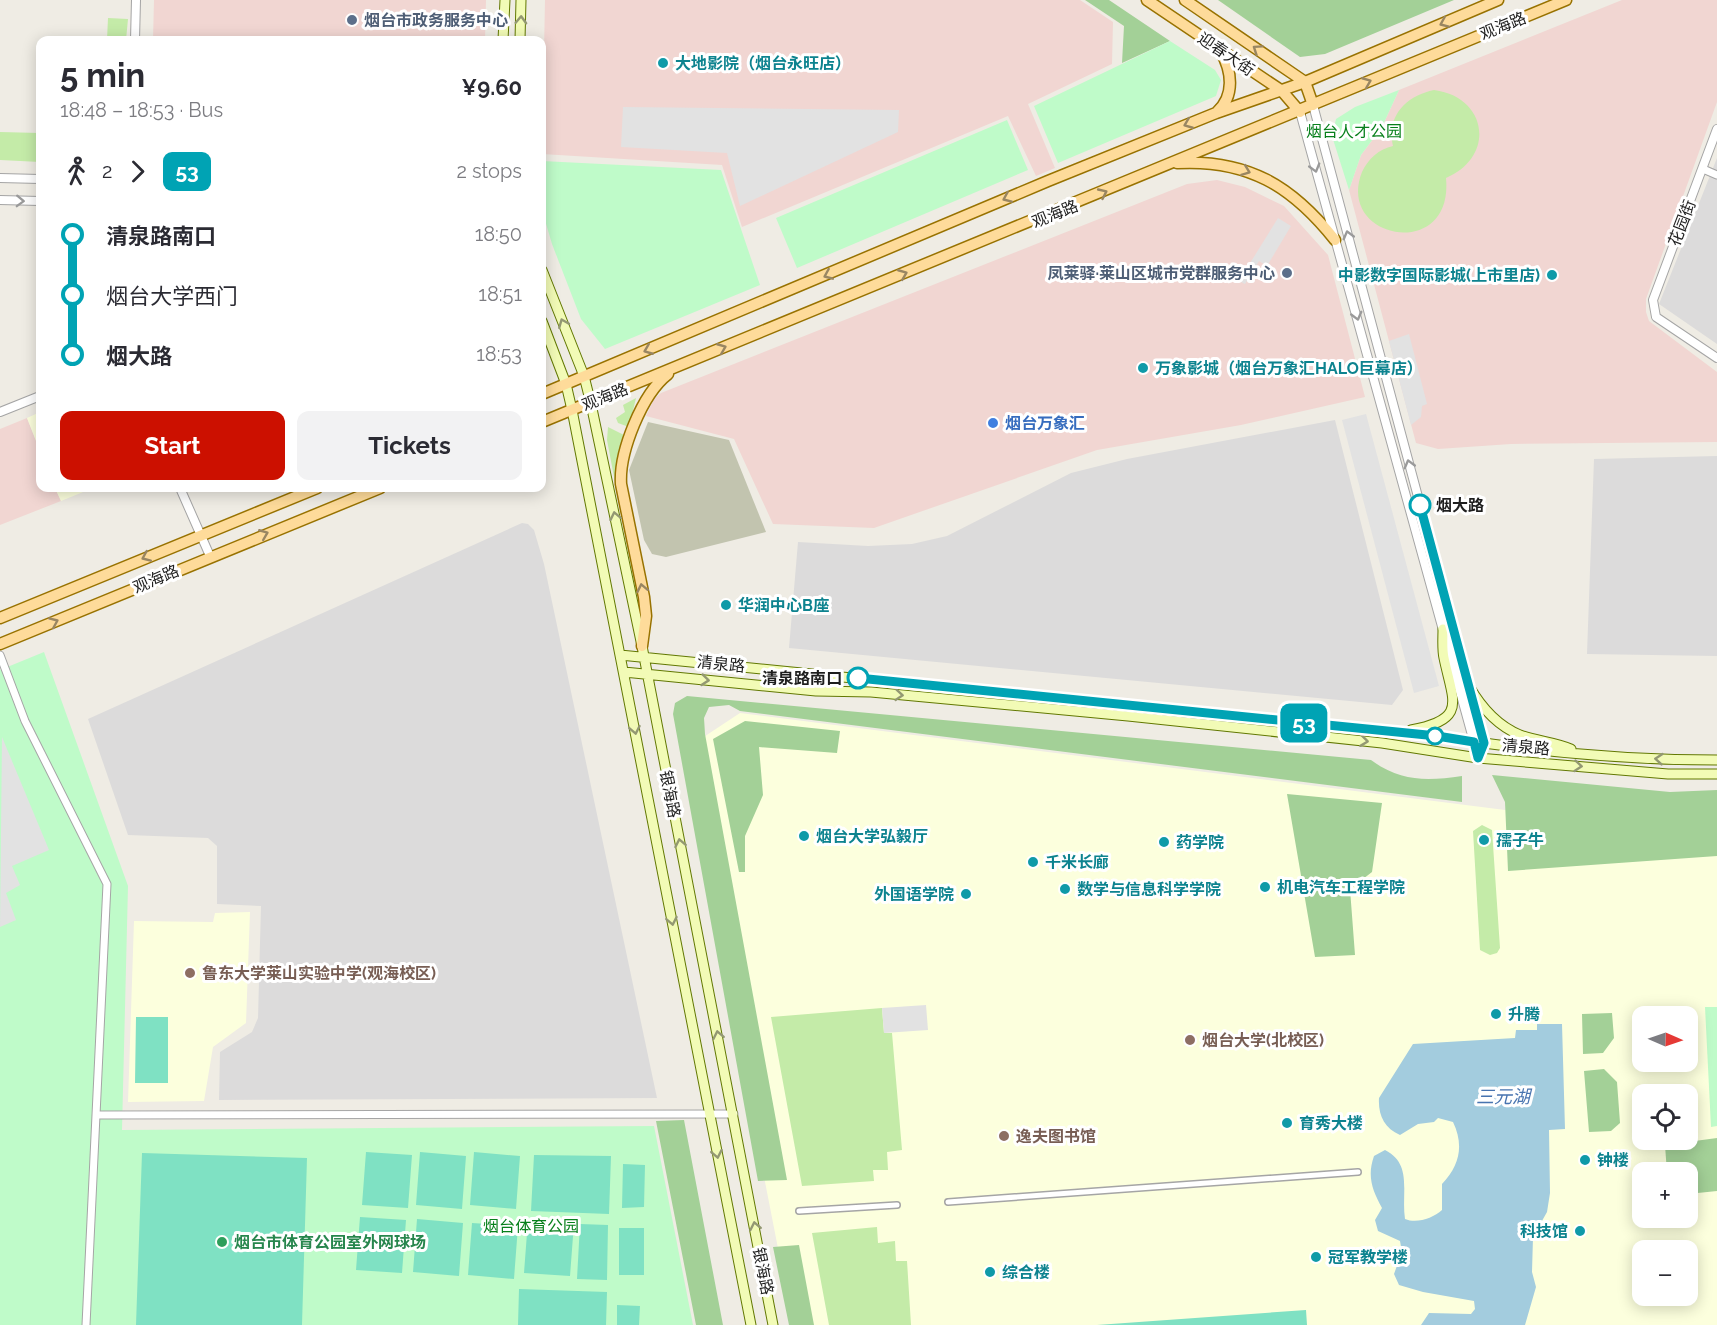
<!DOCTYPE html>
<html lang="en">
<head>
<meta charset="utf-8">
<style>
	body { margin:0; font-family:Raleway,"Noto Sans SC",sans-serif; background:#f2f2f3; color:#2b2b33; height:100vh; display:flex; flex-direction:column; font-size:22px; white-space:nowrap }
	* { box-sizing:border-box; margin:0 }
	p { font-size:20px; color:#7c7c81 }
	.icon { flex:none; width:33px; height:33px; fill:none; stroke:currentColor; stroke-width:2; stroke-linecap:round; stroke-linejoin:round }
	.map { position:relative; flex:1; overflow:hidden }
	.drawer { position:absolute; left:36px; top:36px; width:510px; height:456px; display:flex; flex-direction:column; background:#fff; border-radius:12px; box-shadow:0 3px 15px #0003 }
	.drawer>* { flex:none }
	.badge { padding:0 12px; border-radius:9px; font-size:21px; line-height:39px }
	.needle { width:39px; rotate:92deg }
	.tools { position:absolute; left:1632px; top:1006px; display:grid; gap:12px }
	.tools a { display:grid; place-items:center; width:66px; height:66px; border-radius:12px; background:#fff; box-shadow:0 3px 15px #0003; font-size:30px }
	.map>.badge { position:absolute; translate:-50% -50%; box-shadow:0 0 0 3px #fff }
	.legs { display:flex; align-items:center; gap:9px; height:66px; padding:0 24px; font-size:20px }
	.legs p { margin-inline-start:auto }
	.headline { display:flex; align-items:center; justify-content:space-between; height:102px; padding:0 24px }
	h1 { font-size:33px; font-weight:700; line-height:45px }
	.action { display:flex; gap:12px; margin-top:auto; padding:12px 24px }
	.action a { flex:1; height:69px; border-radius:12px; background:#cc1000; color:#fff; font-size:24px; font-weight:700; line-height:69px; text-align:center }
	.action a+a { background:#f2f2f3; color:#2b2b33 }
	ul { padding:0 24px; list-style:none }
	li { display:flex; align-items:center; gap:21px; height:60px; font-size:22px }
	li i { display:grid; place-items:center; width:9px; height:100%; margin:0 8px; background:currentColor }
	li i::after { content:''; width:15px; height:15px; margin:-8px; border:4px solid; border-radius:50%; background:#fff }
	li p { margin-inline-start:auto }
	li:first-child i { background:linear-gradient(#0000 50%,currentColor 0) }
	li:last-child i { background:linear-gradient(currentColor 50%,#0000 0) }
	.map>svg:first-child { display:block }
</style>
</head>
<body>
<div class="map">
<svg width="1717" height="1325" viewBox="0 0 1717 1325">
	<rect width="100%" height="100%" fill="#efece4"/>
	<path fill="#dcdbdb" d="M 1717,158 L 1717,344 L 1659,304 Z
		M 1335,420 L 1403,690 L 1392,705 L 789,648 L 798,542 L 868,546 L 912,544 L 947,536 L 1071,473 L 1127,459 Z
		M 1717,456 L 1717,656 L 1587,654 L 1594,459 Z
		M 522,523 L 528,524 L 534,530 L 544,564 L 657,1098 L 219,1100 L 220,1052 L 252,1032 L 258,1018 L 261,906 L 217,904 L 217,846 L 208,838 L 128,835 L 88,719 Z"/>
	<path fill="#f1d6d2" d="M 154,0 L 486,0 L 485,40 L 153,40 Z
		M 545,0 L 1080,0 L 1113,22 L 1112,64 L 1028,104 L 1055,168 L 1036,176 L 1008,116 L 742,227 L 722,165 L 542,154 Z
		M 1622,0 L 1717,0 L 1717,102 L 1646,299 L 1646,312 L 1649,321 L 1717,372 L 1717,442 L 1511,444 L 1438,449 L 1416,443 L 1349,190 L 1361,155 L 1382,127 L 1399,90 Z
		M 1217,180 L 1245,187 L 1284,206 L 1328,255 L 1365,397 L 1241,425 L 1097,450 L 874,528 L 773,524 L 734,439 L 646,416 L 654,399 L 661,393 L 1187,184 Z
		M 27,418 L 40,451 L 40,488 L 55,488 L 61,501 L 0,525 L 0,429 Z"/>
	<path fill="#fcffdd" fill-rule="evenodd" d="M 40,412 L 40,451 L 27,418 Z
		M 55,488 L 93,488 L 61,501 Z
		M 740,713 L 1513,811 L 1717,807 L 1717,1325 L 793,1325 L 681,752 ZM 1642,1017 L 1688,1017 L 1688,1062 L 1642,1062 ZM 1642,1095 L 1688,1095 L 1688,1140 L 1642,1140 ZM 1642,1173 L 1688,1173 L 1688,1218 L 1642,1218 ZM 1642,1251 L 1688,1251 L 1688,1296 L 1642,1296 Z
		M 250,912 L 246,1023 L 213,1047 L 204,1101 L 128,1102 L 134,921 L 213,922 L 215,913 Z"/>
	<path fill="#c2c4af" d="M 648,422 L 729,440 L 766,532 L 666,557 L 652,554 L 644,540 L 629,470 Z"/>
	<path fill="#c4eba8" d="M 108,18 L 128,19 L 126,40 L 107,40 Z
		M 1434,90 C 1488,97 1496,157 1446,178 C 1454,262 1335,240 1362,172 C 1368,159 1379,149 1393,146 C 1386,116 1406,96 1434,90 Z
		M 0,132 L 40,133 L 40,162 L 0,160 Z
		M 636,398 L 629,427 L 618,423 L 616,418 L 625,412 L 623,405 Z
		M 608,427 L 626,436 L 618,461 L 640,592 L 636,593 L 607,440 Z
		M 1482,825 L 1492,830 L 1500,948 L 1497,953 L 1490,955 L 1480,950 L 1473,831 Z
		M 882,1008 L 884,1033 L 892,1033 L 902,1150 L 887,1152 L 888,1170 L 873,1170 L 874,1181 L 802,1186 L 771,1017 Z
		M 877,1227 L 878,1243 L 895,1241 L 896,1261 L 907,1261 L 911,1325 L 829,1325 L 812,1233 Z"/>
	<path fill="#a3d097" d="M 1085,0 L 1109,0 L 1170,41 L 1122,63 L 1124,26 Z
		M 1218,0 L 1454,0 L 1325,54 L 1300,57 Z
		M 687,696 L 1371,760 C 1401,782 1427,781 1462,776 L 1462,802 L 740,711 L 729,705 L 709,707 L 704,718 L 705,734 L 787,1180 L 758,1181 L 673,714 L 675,703 Z
		M 745,721 L 840,731 L 837,753 L 759,747 L 763,795 L 745,836 L 745,872 L 739,872 L 713,739 Z
		M 1492,775 L 1670,792 L 1717,790 L 1717,856 L 1508,871 L 1505,802 Z
		M 1287,794 L 1382,803 L 1372,872 L 1350,889 L 1355,955 L 1315,957 Z
		M 1612,1013 L 1614,1038 L 1603,1053 L 1583,1054 L 1582,1014 Z
		M 1604,1069 L 1617,1082 L 1620,1123 L 1611,1131 L 1589,1132 L 1584,1071 Z
		M 684,1120 L 723,1325 L 696,1325 L 656,1121 Z
		M 1717,1138 L 1717,1191 L 1688,1194 L 1688,1173 L 1667,1173 L 1665,1145 Z
		M 799,1245 L 814,1325 L 789,1325 L 773,1247 Z"/>
	<path fill="#bffbc9" d="M 1170,41 L 1215,70 L 1221,80 L 1216,96 L 1058,163 L 1034,106 Z
		M 1399,90 L 1382,127 L 1361,155 L 1349,190 L 1332,136 L 1336,119 L 1355,107 Z
		M 1007,120 L 1028,170 L 797,268 L 776,218 Z
		M 542,161 L 721,170 L 760,285 L 605,349 L 581,319 L 552,244 L 542,210 Z
		M 44,652 L 128,886 L 122,1130 L 654,1126 L 693,1325 L 0,1325 L 0,670 Z
		M 1705,1007 L 1717,1007 L 1717,1126 L 1711,1127 Z"/>
	<path fill="#7fe1c3" d="M 136,1017 L 168,1017 L 168,1083 L 135,1083 Z
		M 366,1152 L 412,1155 L 408,1208 L 362,1205 Z
		M 420,1152 L 466,1156 L 462,1209 L 416,1205 Z
		M 474,1152 L 520,1156 L 516,1209 L 470,1205 Z
		M 142,1153 L 307,1158 L 302,1325 L 136,1325 Z
		M 534,1155 L 611,1156 L 609,1214 L 531,1211 Z
		M 623,1164 L 645,1165 L 644,1207 L 622,1208 Z
		M 360,1217 L 406,1220 L 402,1273 L 356,1270 Z
		M 417,1219 L 463,1223 L 459,1276 L 413,1272 Z
		M 528,1220 L 574,1223 L 570,1276 L 524,1273 Z
		M 472,1223 L 518,1226 L 514,1279 L 468,1275 Z
		M 580,1224 L 608,1225 L 607,1280 L 577,1279 Z
		M 619,1228 L 644,1228 L 644,1275 L 619,1275 Z
		M 519,1289 L 607,1292 L 606,1325 L 518,1325 Z
		M 617,1305 L 640,1306 L 639,1325 L 617,1325 Z
		M 1306,1310 L 1307,1325 L 1097,1325 Z"/>
	<path fill="#e2e2e2" d="M 623,107 L 899,110 L 898,132 L 740,206 L 727,153 L 621,147 Z
		M 1278,218 L 1291,226 L 1267,266 L 1259,261 L 1245,284 L 1239,281 Z
		M 1409,334 L 1427,404 L 1422,406 L 1421,417 L 1411,425 L 1389,341 Z
		M 1366,414 L 1439,686 L 1414,693 L 1342,420 Z
		M 2,737 L 49,850 L 12,866 L 20,885 L 6,893 L 16,920 L 0,927 Z
		M 926,1005 L 928,1030 L 884,1033 L 882,1008 Z"/>
	<path fill="#a3ccde" d="M 1537,1024 L 1562,1024 L 1565,1129 L 1549,1130 L 1550,1193 L 1547,1212 L 1533,1237 L 1532,1272 L 1536,1287 L 1525,1325 L 1421,1325 L 1429,1313 L 1471,1314 L 1475,1309 L 1474,1301 L 1423,1292 L 1399,1285 L 1394,1274 L 1402,1252 L 1400,1241 L 1378,1231 L 1375,1220 L 1382,1208 C 1372,1190 1367,1176 1374,1156 L 1385,1150 C 1413,1164 1401,1193 1405,1219 C 1417,1224 1433,1218 1442,1210 L 1442,1184 C 1460,1165 1464,1145 1453,1122 L 1438,1118 L 1434,1122 L 1418,1124 L 1400,1135 C 1384,1128 1378,1115 1379,1098 L 1413,1044 L 1515,1038 L 1516,1030 L 1537,1030 Z"/>
	<g fill="none" stroke-linecap="round" stroke-linejoin="round">
		<g stroke="#a5a5a5" stroke-width="8">
			<path id="pedestrian" d="M 948,1202 L 1358,1172
				M 799,1211 L 897,1205"/>
		</g>
		<g stroke="#a5a5a5" stroke-width="9">
			<path id="minor" d="M 1703,169 L 1717,175
				M 0,655 L 25,721 L 107,884 L 86,1325
				M 96,1115 L 734,1114"/>
		</g>
		<g stroke="#a5a5a5" stroke-width="10">
			<path id="tertiary" d="M 135,40 L 136,0
				M 1313,105 L 1484,743 L 1478,758
				M 1300,112 L 1475,746
				M 1717,129 L 1653,300 L 1656,317 L 1717,358
				M 0,178 L 40,179
				M 0,200 L 40,201
				M 0,412 L 40,396
				M 180,488 L 210,556"/>
		</g>
		<g stroke="#627802" stroke-width="11">
			<path id="secondary" d="M 503,40 L 505,0
				M 520,40 L 521,0
				M 542,270 L 584,376 L 591,404 L 642,646 L 773,1325
				M 542,321 L 566,384 L 572,410 L 751,1325
				M 620,655 L 1437,736 C 1529,751 1624,760 1717,760
				M 624,672 L 816,691 L 871,692 L 1128,716 L 1382,743 L 1478,758 L 1668,774 L 1717,774
				M 1469,686 C 1481,707 1498,726 1520,735 C 1537,741 1555,742 1571,749
				M 1411,730 C 1468,719 1453,702 1444,658 C 1442,649 1443,639 1443,629"/>
		</g>
		<g stroke="#987200" stroke-width="13">
			<path id="primary" d="M 1147,0 L 1282,91 L 1300,112
				M 1185,0 L 1305,82 L 1313,105
				M 1217,112 C 1235,96 1232,71 1221,52
				M 1177,163 C 1248,159 1292,186 1335,240
				M 542,394 L 1048,181 L 1216,113 L 1305,82 L 1498,0
				M 542,422 C 884,284 1224,141 1566,0
				M 0,618 L 317,488
				M 0,644 L 380,488
				M 642,646 L 646,616 L 644,597 L 621,484 C 619,452 642,394 668,374"/>
		</g>
		<use href="#pedestrian" stroke="#fff" stroke-width="5"/>
		<use href="#minor" stroke="#fff" stroke-width="7"/>
		<use href="#tertiary" stroke="#fff" stroke-width="8"/>
		<use href="#secondary" stroke="#f2fbb6" stroke-width="9"/>
		<use href="#primary" stroke="#fedb9a" stroke-width="10"/>
	</g>
	<defs><path id="oneway-chevron" d="M-2-3.5L2.5 0L-2 3.5" fill="none" stroke-width="1.6" stroke-linecap="round" stroke-linejoin="round" transform="scale(1.5)"/></defs>
	<g stroke="#939872">
		<use href="#oneway-chevron" transform="translate(521 20) rotate(-88)"/>
		<use href="#oneway-chevron" transform="translate(563 323) rotate(-112)"/>
		<use href="#oneway-chevron" transform="translate(615 516) rotate(-102)"/>
		<use href="#oneway-chevron" transform="translate(705 680) rotate(6)"/>
		<use href="#oneway-chevron" transform="translate(899 695) rotate(5)"/>
		<use href="#oneway-chevron" transform="translate(635 730) rotate(79)"/>
		<use href="#oneway-chevron" transform="translate(1364 741) rotate(7)"/>
		<use href="#oneway-chevron" transform="translate(1659 759) rotate(-175)"/>
		<use href="#oneway-chevron" transform="translate(1578 766) rotate(5)"/>
		<use href="#oneway-chevron" transform="translate(680 843) rotate(-101)"/>
		<use href="#oneway-chevron" transform="translate(672 921) rotate(79)"/>
		<use href="#oneway-chevron" transform="translate(718 1035) rotate(-101)"/>
		<use href="#oneway-chevron" transform="translate(717 1154) rotate(79)"/>
		<use href="#oneway-chevron" transform="translate(755 1226) rotate(-101)"/>
	</g>
	<g stroke="#998662">
		<use href="#oneway-chevron" transform="translate(1444 23) rotate(157)"/>
		<use href="#oneway-chevron" transform="translate(1257 49) rotate(-146)"/>
		<use href="#oneway-chevron" transform="translate(1367 82) rotate(-22)"/>
		<use href="#oneway-chevron" transform="translate(1188 124) rotate(158)"/>
		<use href="#oneway-chevron" transform="translate(1246 171) rotate(21)"/>
		<use href="#oneway-chevron" transform="translate(1103 193) rotate(-25)"/>
		<use href="#oneway-chevron" transform="translate(1007 198) rotate(157)"/>
		<use href="#oneway-chevron" transform="translate(903 274) rotate(-22)"/>
		<use href="#oneway-chevron" transform="translate(828 275) rotate(157)"/>
		<use href="#oneway-chevron" transform="translate(722 348) rotate(-22)"/>
		<use href="#oneway-chevron" transform="translate(648 350) rotate(158)"/>
		<use href="#oneway-chevron" transform="translate(264 534) rotate(-22)"/>
		<use href="#oneway-chevron" transform="translate(146 557) rotate(157)"/>
		<use href="#oneway-chevron" transform="translate(642 588) rotate(-102)"/>
		<use href="#oneway-chevron" transform="translate(54 622) rotate(-23)"/>
	</g>
	<g stroke="#9a9a9a">
		<use href="#oneway-chevron" transform="translate(1315 168) rotate(74)"/>
		<use href="#oneway-chevron" transform="translate(20 201) rotate(2)"/>
		<use href="#oneway-chevron" transform="translate(1348 235) rotate(-105)"/>
		<use href="#oneway-chevron" transform="translate(1357 316) rotate(75)"/>
		<use href="#oneway-chevron" transform="translate(1409 464) rotate(-105)"/>
	</g>
	<g fill="none" stroke-linecap="round" stroke-linejoin="round">
		<g stroke="#fff" stroke-width="14">
			<path id="line-1" d="M 858,678 L 1437,736 L 1474,742 L 1478,758 L 1484,743 L 1420,505"/>
		</g>
		<use href="#line-1" stroke="#00a3b4" stroke-width="9"/>
	</g>
	<g fill="#5c6f8a" stroke="#fff" stroke-width="2">
		<circle cx="352" cy="20" r="6"/>
		<circle cx="1287" cy="273" r="6"/>
	</g>
	<g fill="#0f9aa8" stroke="#fff" stroke-width="2">
		<circle cx="663" cy="63" r="6"/>
		<circle cx="1552" cy="275" r="6"/>
		<circle cx="1143" cy="368" r="6"/>
		<circle cx="726" cy="605" r="6"/>
		<circle cx="804" cy="836" r="6"/>
		<circle cx="1484" cy="840" r="6"/>
		<circle cx="1164" cy="842" r="6"/>
		<circle cx="1033" cy="862" r="6"/>
		<circle cx="1265" cy="887" r="6"/>
		<circle cx="1065" cy="889" r="6"/>
		<circle cx="966" cy="894" r="6"/>
		<circle cx="1496" cy="1014" r="6"/>
		<circle cx="1287" cy="1123" r="6"/>
		<circle cx="1585" cy="1160" r="6"/>
		<circle cx="1580" cy="1231" r="6"/>
		<circle cx="1316" cy="1257" r="6"/>
		<circle cx="990" cy="1272" r="6"/>
	</g>
	<circle fill="#3f7fe0" stroke="#fff" stroke-width="2" cx="993" cy="423" r="6"/>
	<g fill="#fff" stroke="#00a3b4" stroke-width="3">
		<circle cx="1420" cy="505" r="10"/>
		<circle cx="858" cy="678" r="10"/>
		<circle cx="1435" cy="736" r="8"/>
	</g>
	<g fill="#8d6e63" stroke="#fff" stroke-width="2">
		<circle cx="190" cy="973" r="6"/>
		<circle cx="1190" cy="1040" r="6"/>
		<circle cx="1004" cy="1136" r="6"/>
	</g>
	<circle fill="#2e9e5b" stroke="#fff" stroke-width="2" cx="222" cy="1242" r="6"/>
	<g text-anchor="middle" dominant-baseline="central" stroke-width="6" stroke-linejoin="round" paint-order="stroke">
		<g font-size="16" font-weight="bold" fill="#4e5e75" stroke="#fff" text-anchor="start">
			<text x="364" y="20">烟台市政务服务中心</text>
			<text x="1275" y="273" text-anchor="end">凤莱驿·莱山区城市党群服务中心</text>
		</g>
		<g font-size="16" fill="#1e1e1e" stroke="#fff">
			<text transform="translate(1503 26) rotate(-22)">观海路</text>
			<text transform="translate(1226 54) rotate(34)">迎春大街</text>
			<text transform="translate(1055 214) rotate(-22)">观海路</text>
			<text transform="translate(1682 223) rotate(-69)">花园街</text>
			<text transform="translate(605 397) rotate(-22)">观海路</text>
			<text transform="translate(156 579) rotate(-23)">观海路</text>
			<text transform="translate(721 664) rotate(6)">清泉路</text>
			<text transform="translate(1526 747) rotate(5)">清泉路</text>
			<text transform="translate(670 794) rotate(79)">银海路</text>
			<text transform="translate(763 1271) rotate(79)">银海路</text>
		</g>
		<g font-size="16" font-weight="bold" fill="#0d838f" stroke="#fff" text-anchor="start">
			<text x="675" y="63">大地影院（烟台永旺店）</text>
			<text x="1540" y="275" text-anchor="end">中影数字国际影城(上市里店)</text>
			<text x="1155" y="368">万象影城（烟台万象汇HALO巨幕店）</text>
			<text x="738" y="605">华润中心B座</text>
			<text x="816" y="836">烟台大学弘毅厅</text>
			<text x="1496" y="840">孺子牛</text>
			<text x="1176" y="842">药学院</text>
			<text x="1045" y="862">千米长廊</text>
			<text x="1277" y="887">机电汽车工程学院</text>
			<text x="1077" y="889">数学与信息科学学院</text>
			<text x="954" y="894" text-anchor="end">外国语学院</text>
			<text x="1508" y="1014">升腾</text>
			<text x="1299" y="1123">育秀大楼</text>
			<text x="1597" y="1160">钟楼</text>
			<text x="1568" y="1231" text-anchor="end">科技馆</text>
			<text x="1328" y="1257">冠军教学楼</text>
			<text x="1002" y="1272">综合楼</text>
		</g>
		<g font-size="16" fill="#08801c" stroke="#fff">
			<text x="1354" y="131">烟台人才公园</text>
			<text x="531" y="1226">烟台体育公园</text>
		</g>
		<g font-size="16" font-weight="bold" fill="#366cbe" stroke="#fff" text-anchor="start">
			<text x="1005" y="423">烟台万象汇</text>
		</g>
		<g font-size="16" font-weight="bold" fill="#1e1e1e" stroke="#fff" text-anchor="start">
			<text x="1436" y="505">烟大路</text>
			<text x="842" y="678" text-anchor="end">清泉路南口</text>
		</g>
		<g font-size="16" font-weight="bold" fill="#785e54" stroke="#fff" text-anchor="start">
			<text x="202" y="973">鲁东大学莱山实验中学(观海校区)</text>
			<text x="1202" y="1040">烟台大学(北校区)</text>
			<text x="1016" y="1136">逸夫图书馆</text>
		</g>
		<g font-size="16" font-weight="bold" fill="#27864d" stroke="#fff" text-anchor="start">
			<text x="234" y="1242">烟台市体育公园室外网球场</text>
		</g>
		<g font-size="18" font-style="italic" fill="#4874b0" stroke="#fff">
			<text x="1503" y="1096">三元湖</text>
		</g>
	</g>
</svg>
<div class="tools">
<a><svg class="needle" viewBox="-14 -14 28 28"><path d="M0-13l5 13h-10z" fill="#e53935"/><path d="M0 13l5-13h-10z" fill="#7c7c81"/></svg></a>
<a><svg class="icon" aria-label="locate" viewBox="0 0 24 24"><circle cx="12" cy="12" r="6"/><path d="M12 2v4M12 18v4M2 12h4M18 12h4"/></svg></a>
<a>+</a>
<a>−</a>
</div>
<b class="badge" style="left:1304px;top:723px;background:#00a3b4;color:#fff">53</b>
<section class="drawer">
<div class="headline"><div><h1>5 min</h1><p>18:48 – 18:53 · Bus</p></div><b>¥9.60</b></div>
<div class="legs"><svg class="icon" aria-label="walk" viewBox="0 0 24 24"><circle cx="13" cy="4" r="2"/><path d="M13 8l-2 6 4 7M11 14l-3 7M7 12l3-4h3l4 4"/></svg>2<svg class="icon" aria-label="forward" viewBox="0 0 24 24"><path d="M9 5l7 7-7 7"/></svg><b class="badge" style="background:#00a3b4;color:#fff">53</b><p>2 stops</p></div>
<ul>
<li><i style="color:#00a3b4"></i><b>清泉路南口</b><p>18:50</p></li>
<li><i style="color:#00a3b4"></i><span>烟台大学西门</span><p>18:51</p></li>
<li><i style="color:#00a3b4"></i><b>烟大路</b><p>18:53</p></li>
</ul>
<div class="action"><a>Start</a><a>Tickets</a></div>
</section>
</div>
</body>
</html>
